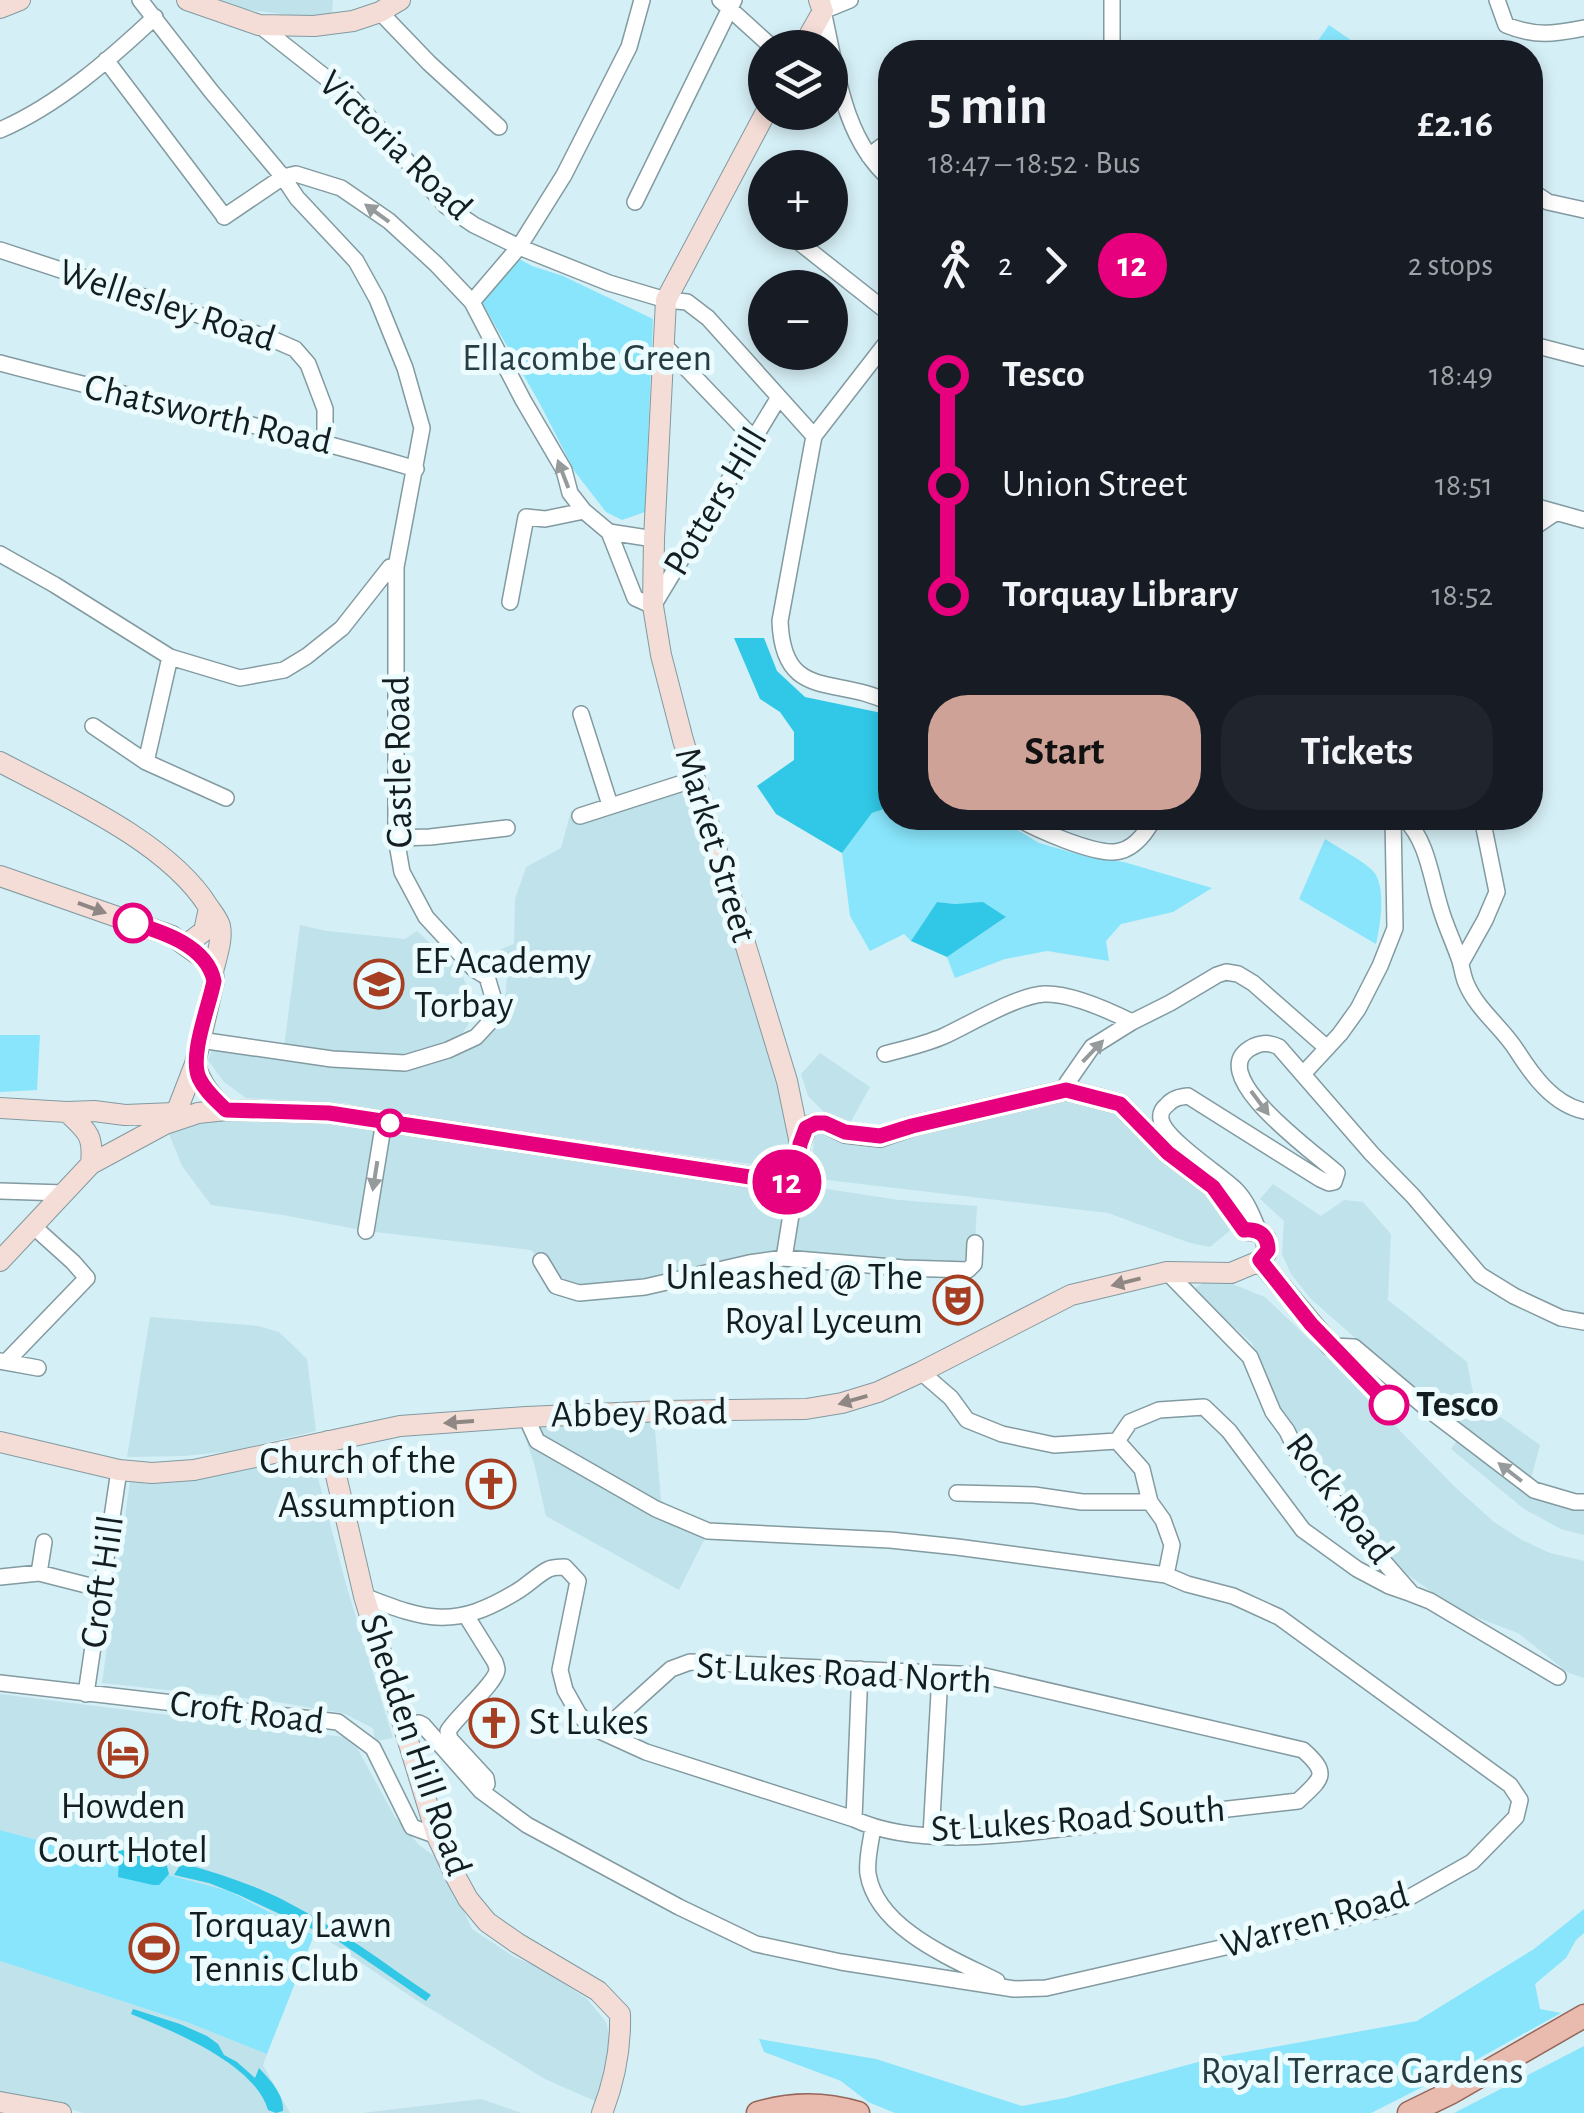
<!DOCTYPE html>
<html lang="en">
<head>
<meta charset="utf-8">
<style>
	body { margin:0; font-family:"Alegreya Sans",sans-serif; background:#20242c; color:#f1f3f6; height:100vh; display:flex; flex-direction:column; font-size:38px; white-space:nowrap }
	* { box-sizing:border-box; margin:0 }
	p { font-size:32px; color:#9ea1a6 }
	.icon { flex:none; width:55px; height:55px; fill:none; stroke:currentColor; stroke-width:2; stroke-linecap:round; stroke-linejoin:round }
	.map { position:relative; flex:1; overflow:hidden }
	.sheet { position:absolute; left:878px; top:40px; width:665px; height:790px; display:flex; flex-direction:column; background:#171b24; border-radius:40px; box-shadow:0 5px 15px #0003 }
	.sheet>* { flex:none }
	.badge { padding:0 20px; border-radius:32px; font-size:35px; line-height:65px }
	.controls { position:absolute; left:748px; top:30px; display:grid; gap:20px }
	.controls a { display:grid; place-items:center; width:100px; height:100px; border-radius:50%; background:#171b24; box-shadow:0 5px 15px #0003; font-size:50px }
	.map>.badge { position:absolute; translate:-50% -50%; box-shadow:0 0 0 5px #fff }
	.legs { display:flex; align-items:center; gap:15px; height:110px; padding:0 50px; font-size:32px }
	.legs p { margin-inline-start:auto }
	.summary { display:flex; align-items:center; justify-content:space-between; height:170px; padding:0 50px }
	h1 { font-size:55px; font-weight:600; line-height:75px }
	.button { display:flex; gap:20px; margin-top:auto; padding:20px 50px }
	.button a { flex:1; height:115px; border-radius:40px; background:#cfa297; color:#111; font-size:40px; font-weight:600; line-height:115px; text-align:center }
	.button a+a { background:#20242c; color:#f1f3f6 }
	ul { padding:0 50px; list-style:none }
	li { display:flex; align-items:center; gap:35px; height:110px; font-size:38px }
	li i { display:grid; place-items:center; width:15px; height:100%; margin:0 12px; background:currentColor }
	li i::after { content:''; width:25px; height:25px; margin:-12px; border:8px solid; border-radius:50%; background:#171b24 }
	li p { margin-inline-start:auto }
	li:first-child i { background:linear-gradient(#0000 50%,currentColor 0) }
	li:last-child i { background:linear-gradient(currentColor 50%,#0000 0) }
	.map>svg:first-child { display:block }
</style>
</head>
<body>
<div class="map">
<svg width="1584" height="2113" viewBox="0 0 1584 2113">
	<rect width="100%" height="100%" fill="#d5eff6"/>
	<path fill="#c0e2eb" d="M 216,0 L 333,0 L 332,14 L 307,17 L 243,9 Z
		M 684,774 L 789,1119 L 791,1170 L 410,1115 L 342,1103 L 246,1098 L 224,1082 L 208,1060 L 213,1047 L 400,1070 L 442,1060 L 464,1049 L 491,1032 L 500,1018 L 505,1000 L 507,977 L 491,953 L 514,944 L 515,899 L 526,867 L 561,848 L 571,811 Z
		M 300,925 L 327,931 L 405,939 L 417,931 L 460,971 L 472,997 L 468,1025 L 457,1040 L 405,1057 L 366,1056 L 284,1047 Z
		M 820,1053 L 870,1087 L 848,1127 L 828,1116 L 808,1096 L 801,1074 Z
		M 1066,1090 L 1120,1104 L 1239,1223 L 1210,1247 L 1190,1243 L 1108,1213 L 810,1178 L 815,1131 L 844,1136 Z
		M 329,1113 L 899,1200 L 977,1206 L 974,1264 L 784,1258 L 645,1287 L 556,1286 L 541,1261 L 531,1250 L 366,1231 L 283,1215 L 211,1205 L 182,1166 L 165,1124 Z
		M 1273,1184 L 1321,1216 L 1344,1200 L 1363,1202 L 1391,1234 L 1388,1300 L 1467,1362 L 1474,1398 L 1540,1445 L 1530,1482 L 1413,1389 L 1311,1299 L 1291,1274 L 1282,1254 L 1284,1221 L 1260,1199 Z
		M 1206,1281 L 1227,1282 L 1265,1297 L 1325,1354 L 1454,1486 L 1494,1522 L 1522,1540 L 1550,1553 L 1584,1561 L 1584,1678 L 1567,1672 L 1518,1633 L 1457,1610 L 1407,1574 L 1352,1516 L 1319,1474 L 1276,1404 L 1252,1343 L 1192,1290 Z
		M 150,1317 L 258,1326 L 279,1332 L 307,1359 L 316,1431 L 232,1451 L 184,1456 L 127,1457 Z
		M 638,1417 L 654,1418 L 661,1500 L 706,1536 L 679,1590 L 546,1516 L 534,1463 L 521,1425 L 561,1427 Z
		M 1459,1438 L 1532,1492 L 1584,1507 L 1584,1535 L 1561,1529 L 1524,1509 L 1451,1449 Z
		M 287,1460 L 307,1461 L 316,1470 L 347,1588 L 393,1738 L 375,1741 L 373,1728 L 343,1713 L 271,1701 L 102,1683 L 130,1481 L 149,1483 L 223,1475 Z
		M 0,1694 L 344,1737 L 357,1748 L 395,1817 L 419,1845 L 441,1861 L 472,1929 L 514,1957 L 538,1967 L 587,1999 L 606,2022 L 609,2034 L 606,2067 L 595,2101 L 545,2079 L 416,2000 L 335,1945 L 230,1891 L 0,1830 Z
		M 0,1961 L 189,2023 L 267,2054 L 263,2065 L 290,2113 L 83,2113 L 50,2102 L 0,2095 Z
		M 481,2099 L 522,2113 L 362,2113 Z"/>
	<path fill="#88e5fb" d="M 1329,25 L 1361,47 L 1358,52 L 1310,52 Z
		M 514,256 L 532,266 L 563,276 L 653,319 L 645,512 L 622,520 L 606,512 L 575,472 L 539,402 L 480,299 Z
		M 890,807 L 890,818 L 998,818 L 1039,843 L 1088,857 L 1124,862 L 1212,888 L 1173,912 L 1121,924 L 1106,941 L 1109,961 L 1047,951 L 1005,959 L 955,978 L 947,957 L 1005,918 L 983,903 L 955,904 L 937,902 L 911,941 L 904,934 L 870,951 L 850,916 L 842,853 L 872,813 Z
		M 1325,839 C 1337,847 1365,862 1373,871 C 1387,886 1380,927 1376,944 L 1299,899 Z
		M 0,1035 L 40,1035 L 37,1090 L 0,1092 Z
		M 0,1830 L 229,1891 L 314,1935 L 267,2054 L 189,2023 L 0,1961 Z
		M 1584,1909 L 1584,1933 L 1576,1940 L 1566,1958 L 1535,1984 L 1540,2009 L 1561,2013 L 1476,2060 L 1371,2113 L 895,2113 L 868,2102 L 841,2081 L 764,2052 L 759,2039 L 876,2059 L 1022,2106 L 1065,2098 L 1213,2058 L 1417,2021 L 1534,1949 Z
		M 1584,2046 L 1584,2113 L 1454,2113 Z"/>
	<path fill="#30c8e6" d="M 734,638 L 764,638 L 777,671 L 805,697 L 877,712 L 890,719 L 890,807 L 872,813 L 842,853 L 776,814 L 757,786 L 794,760 L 794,732 L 780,712 L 760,699 Z
		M 937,902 L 955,904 L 983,902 L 1006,917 L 947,957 L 911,941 Z
		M 121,1850 L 165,1858 L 169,1874 L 159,1885 L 153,1885 L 118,1877 L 119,1863 L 82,1858 L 84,1854 L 93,1853 L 104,1859 L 109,1853 Z
		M 185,1864 C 220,1874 255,1885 287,1902 C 338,1928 384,1963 431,1995 L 426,2001 L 338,1941 L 239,1895 L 209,1883 L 174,1875 L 179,1867 Z
		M 133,2009 L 180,2024 L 207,2036 L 218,2044 L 224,2055 L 237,2062 L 255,2078 L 259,2068 C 270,2080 284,2094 283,2111 L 276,2113 L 268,2110 C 255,2064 173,2031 131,2014 Z"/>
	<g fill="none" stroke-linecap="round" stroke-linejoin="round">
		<g stroke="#829aa0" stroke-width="18">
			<path id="street" d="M 140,0 L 211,91 L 283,177 L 297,198 L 356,261 L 377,299 L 405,368 L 422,428 L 396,567 L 396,838 L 402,872 L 426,917 L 474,969 L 487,977 L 496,1007 L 489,1023 L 476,1037 L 448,1050 L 405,1063 L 332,1059 L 200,1040
				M 720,0 L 773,48
				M 850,0 L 823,11 C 836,67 843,139 890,179
				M 1497,0 L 1506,25 C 1535,37 1554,34 1584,28
				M 380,12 L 429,63 L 499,127
				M 259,25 L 353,99 L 446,206 L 474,225 L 519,247 L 609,283 L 666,300 L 687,302 L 708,318 L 814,436
				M 1112,52 L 1112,0
				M 106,60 L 224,216
				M 0,130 C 58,105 109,60 155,17
				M 869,156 L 890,140
				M 1530,190 L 1548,202 L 1584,210
				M 635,202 L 734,0
				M 224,217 L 283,177 L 296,174 L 341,188 L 389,221 L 436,264 L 472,302 L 523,400 L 564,470 L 570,493 L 584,511 L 609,532 L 635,598 L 653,606 L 779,397
				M 795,239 L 890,314
				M 0,250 L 272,339 L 295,349 L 308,364 L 325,409 L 325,441
				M 472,302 L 519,247 L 564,175 L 629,47 L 642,0
				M 890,338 L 814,436 L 780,621 C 783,703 837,675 890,703
				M 663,344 L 754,439
				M 1530,344 L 1584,358
				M 0,363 C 138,400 279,428 416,469
				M 1530,505 L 1584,520
				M 1530,530 L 1555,513
				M 609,532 L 654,539
				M 0,554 L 55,585 L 170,657 L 240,678 L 284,670 L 307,656 L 342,628 L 390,567 L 396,567
				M 510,602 L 526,517 L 545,519 L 584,511
				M 581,714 L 610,805
				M 93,726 L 146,762 L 226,798
				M 146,762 L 170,657
				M 580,816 L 695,779
				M 1017,818 C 1037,830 1091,853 1114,852 C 1133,851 1146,833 1154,818
				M 1404,818 C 1428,841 1431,879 1441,910 C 1446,927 1454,943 1460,961 C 1462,968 1463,976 1466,983 C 1477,1010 1502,1027 1517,1051 C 1533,1076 1553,1104 1584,1111
				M 396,838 L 430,837 L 507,828
				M 1461,963 L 1485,920 L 1497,892 L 1482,818
				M 885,1054 C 904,1049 926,1044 944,1036 C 970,1024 1016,996 1044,994 C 1071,993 1108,1010 1132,1022
				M 1303,1074 L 1340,1034 L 1358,1009 L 1380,966 L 1395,928 L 1393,818
				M 1066,1090 L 1067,1083 L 1092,1047 L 1132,1022 L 1170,1003 L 1217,975 L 1226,972 L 1238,974 L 1253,983 L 1327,1048
				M 0,1191 L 64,1193
				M 366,1231 L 384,1121
				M 1259,1232 C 1253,1217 1247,1201 1236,1190 C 1220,1174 1164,1139 1161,1119 C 1160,1113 1162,1109 1167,1105 C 1173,1098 1180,1097 1188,1096 L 1320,1179 L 1329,1183 L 1334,1182 L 1337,1173 C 1318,1155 1206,1077 1249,1049 C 1260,1042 1269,1042 1279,1047 L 1372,1154 L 1413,1196 L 1480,1275 L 1514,1296 L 1561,1318 L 1584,1322
				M 784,1258 L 796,1184
				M 541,1261 L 556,1286 L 579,1293 L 645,1287 L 749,1263 L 784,1258 L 904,1268 L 968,1270 L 974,1264 L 975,1243
				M 1167,1272 L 1250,1357 L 1273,1412 L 1287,1431 L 1296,1450 L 1356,1530 L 1412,1594 L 1430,1601 L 1558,1677
				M 1331,1346 L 1354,1347 L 1424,1406 L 1534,1490 L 1575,1502 L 1584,1502
				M 0,1361 L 38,1368
				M 6,1362 L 87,1278 L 73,1262 L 33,1226
				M 921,1372 L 951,1398 L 967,1420 L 1002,1434 L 1054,1445 L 1117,1441 L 1130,1422 L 1159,1410 L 1204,1407 L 1229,1431 L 1303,1530 L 1357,1569 L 1389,1586 L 1412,1594
				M 1117,1441 L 1142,1469 L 1150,1502 L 1163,1520 L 1172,1545 L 1166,1575
				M 957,1493 L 1034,1495 L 1082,1502 L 1150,1502
				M 39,1573 L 44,1542
				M 0,1577 L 39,1573 L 102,1589
				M 364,1596 C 427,1621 455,1629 516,1592 C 527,1586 538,1574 549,1569 C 554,1567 559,1567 565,1567 L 578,1581 L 560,1670 L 565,1690 L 578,1713 L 589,1726 L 646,1752 L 854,1819 C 924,1852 1039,1831 1114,1822 C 1175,1815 1237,1808 1298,1801 C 1321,1779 1331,1775 1303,1750 L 980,1675 L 690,1662 L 671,1669 L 609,1725 L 606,1733
				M 467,1617 L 495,1662 C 496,1665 497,1668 497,1670 C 496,1683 457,1716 448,1731 L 450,1739 L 486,1778 L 487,1784 L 481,1791
				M 0,1683 L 338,1722 L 373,1748 L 412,1827 L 437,1836
				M 86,1694 L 119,1470
				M 403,1725 L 419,1723 L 423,1725 L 481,1791 L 527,1825 L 679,1907 L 756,1944 L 841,1962 L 1014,1989 L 1046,1988 L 1304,1929 L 1394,1906 L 1472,1862 L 1516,1817 L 1520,1800 L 1510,1785 L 1279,1617 L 1233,1596 L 1187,1584 L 1166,1575 L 957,1547 L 890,1540 L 708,1531 L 656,1509 L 537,1441 L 526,1417
				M 854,1819 L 860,1669
				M 873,1827 C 871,1842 866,1860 868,1874 C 877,1929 953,1959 997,1981
				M 931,1836 L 940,1675"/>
		</g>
		<g stroke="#829aa0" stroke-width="22">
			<path id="secondary" d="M 187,0 L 259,25 L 314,26 L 353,21 L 380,12 L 400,0
				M 0,8 L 20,0
				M 802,48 L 823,11 L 819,0
				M 0,762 C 66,797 168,842 208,906 C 212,912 218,919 220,926 C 223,940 216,958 213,972
				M 0,876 L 172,936 L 203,958 L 213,972 L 214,981 L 195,1064 L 178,1108 L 174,1113 L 125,1115 L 94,1111 L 67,1112 L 0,1108
				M 186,945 L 204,931 L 209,908
				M 195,1064 C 201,1084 211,1096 226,1110 L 329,1113 L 796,1184 L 800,1144 L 787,1081 L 683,740 L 661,655 L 653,606 L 654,539 L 666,300 L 766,112
				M 67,1112 C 87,1131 94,1135 91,1164
				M 165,1124 L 198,1113 L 226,1110
				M 0,1261 L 91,1164 L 165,1124 L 174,1113
				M 1260,1261 L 1331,1346
				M 328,1441 L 364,1596 L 437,1836 L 457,1879 L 468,1899 L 487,1922 L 517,1943 L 598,1991 L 620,2014 C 621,2049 615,2080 602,2113
				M 0,1442 L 119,1470 L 152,1473 L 194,1470 L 400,1426 L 526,1417 L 664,1411 L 806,1409 L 842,1403 L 878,1392 L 921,1372 L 1071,1295 L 1167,1272 L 1231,1273 L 1255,1263 L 1262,1259 L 1267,1252 L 1266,1239 L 1258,1231 L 1245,1230 L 1213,1187 L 1168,1153 L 1120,1104 L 1066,1090 L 912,1126 L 880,1137 L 845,1133 L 825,1123 L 816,1123 L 807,1127 L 800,1144
				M 0,2102 L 61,2113"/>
		</g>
		<g stroke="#956659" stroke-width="25">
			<path id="primary" d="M 758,2113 C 791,2103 825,2103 858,2113
				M 1409,2113 L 1452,2092 L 1584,2016"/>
		</g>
		<use href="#street" stroke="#fff" stroke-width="15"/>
		<use href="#secondary" stroke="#f4ddd6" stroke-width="20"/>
		<use href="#primary" stroke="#e9bbae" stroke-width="22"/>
	</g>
	<defs><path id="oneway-solid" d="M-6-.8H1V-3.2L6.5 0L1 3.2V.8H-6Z" transform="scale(2.5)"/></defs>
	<g fill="#959a9b">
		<use href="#oneway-solid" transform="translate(377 213) rotate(-144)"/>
		<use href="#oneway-solid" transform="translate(563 474) rotate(-111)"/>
		<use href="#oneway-solid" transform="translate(1093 1051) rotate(-46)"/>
		<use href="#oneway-solid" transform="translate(1260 1103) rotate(53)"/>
		<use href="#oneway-solid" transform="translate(375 1176) rotate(99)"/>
		<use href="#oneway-solid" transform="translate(1510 1472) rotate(-142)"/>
	</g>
	<g fill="#8f8784">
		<use href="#oneway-solid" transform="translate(92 908) rotate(20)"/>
		<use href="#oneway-solid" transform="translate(1126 1282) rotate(166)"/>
		<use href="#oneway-solid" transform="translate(853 1400) rotate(164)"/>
		<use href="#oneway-solid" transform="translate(459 1422) rotate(176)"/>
	</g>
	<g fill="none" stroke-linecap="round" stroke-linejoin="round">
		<g stroke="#fff" stroke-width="22">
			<path id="line-1" d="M 133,923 C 163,932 207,946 214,981 C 209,1007 189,1055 199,1078 C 205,1091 216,1100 226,1110 L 329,1113 L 796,1184 L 800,1144 L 806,1128 L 816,1123 L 825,1123 L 845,1132 L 880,1136 L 912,1126 L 1066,1090 L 1120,1104 L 1168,1153 L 1213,1187 L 1244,1230 C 1259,1228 1268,1236 1268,1250 L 1260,1260 L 1311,1324 L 1389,1405"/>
		</g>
		<use href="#line-1" stroke="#e6007e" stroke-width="15"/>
	</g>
	<defs>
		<g id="school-ring" transform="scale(2.5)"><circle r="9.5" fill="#ebfbfe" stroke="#a63e22" stroke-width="1.5"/><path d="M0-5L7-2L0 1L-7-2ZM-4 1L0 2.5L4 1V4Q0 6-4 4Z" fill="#a63e22"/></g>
		<g id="theatre-ring" transform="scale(2.5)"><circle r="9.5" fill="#ebfbfe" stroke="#a63e22" stroke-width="1.5"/><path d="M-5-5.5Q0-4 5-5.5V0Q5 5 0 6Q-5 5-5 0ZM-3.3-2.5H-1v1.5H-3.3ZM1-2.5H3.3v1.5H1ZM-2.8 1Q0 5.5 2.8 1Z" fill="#a63e22"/></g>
		<g id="church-ring" transform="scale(2.5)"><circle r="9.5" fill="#ebfbfe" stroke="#a63e22" stroke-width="1.5"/><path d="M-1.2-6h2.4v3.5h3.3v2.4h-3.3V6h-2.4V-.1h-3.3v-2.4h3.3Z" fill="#a63e22"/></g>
		<g id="hotel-ring" transform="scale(2.5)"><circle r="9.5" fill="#ebfbfe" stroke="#a63e22" stroke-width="1.5"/><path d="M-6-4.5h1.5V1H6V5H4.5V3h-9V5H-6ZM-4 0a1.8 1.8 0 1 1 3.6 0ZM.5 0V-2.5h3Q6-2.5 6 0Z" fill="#a63e22"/></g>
		<g id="stadium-ring" transform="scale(2.5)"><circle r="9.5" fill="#ebfbfe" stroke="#a63e22" stroke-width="1.5"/><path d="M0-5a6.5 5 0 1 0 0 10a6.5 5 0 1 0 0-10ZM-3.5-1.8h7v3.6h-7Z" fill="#a63e22"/></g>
	</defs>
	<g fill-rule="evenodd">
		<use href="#school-ring" x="379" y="984"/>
		<use href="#theatre-ring" x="958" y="1300"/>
		<use href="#church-ring" x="491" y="1484"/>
		<use href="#church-ring" x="494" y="1723"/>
		<use href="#hotel-ring" x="123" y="1753"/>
		<use href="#stadium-ring" x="154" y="1948"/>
	</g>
	<g fill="#fff" stroke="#e6007e" stroke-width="5">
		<circle cx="133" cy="923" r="18"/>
		<circle cx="390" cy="1123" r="12"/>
		<circle cx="1389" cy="1405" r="18"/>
	</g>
	<g text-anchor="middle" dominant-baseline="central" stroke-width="10" stroke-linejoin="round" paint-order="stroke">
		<g font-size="38" fill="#141e20" stroke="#ebfbfe">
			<text transform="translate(395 146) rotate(44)">Victoria Road</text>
			<text transform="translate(167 306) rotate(18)">Wellesley Road</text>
			<text transform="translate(208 415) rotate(13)">Chatsworth Road</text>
			<text transform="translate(716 502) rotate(-59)">Potters Hill</text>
			<text transform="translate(399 762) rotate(-91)">Castle Road</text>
			<text transform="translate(715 845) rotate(73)">Market Street</text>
			<text transform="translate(639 1414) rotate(-1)">Abbey Road</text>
			<text transform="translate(1339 1499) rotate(53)">Rock Road</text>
			<text transform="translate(103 1582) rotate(-82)">Croft Hill</text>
			<text transform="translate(844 1674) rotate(3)">St Lukes Road North</text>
			<text transform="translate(247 1713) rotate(7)">Croft Road</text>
			<text transform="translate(415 1745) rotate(71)">Shedden Hill Road</text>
			<text transform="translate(1078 1820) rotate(-4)">St Lukes Road South</text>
			<text transform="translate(1315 1921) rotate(-16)">Warren Road</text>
		</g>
		<g font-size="38" fill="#263d43" stroke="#ebfbfe">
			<text x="587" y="359">Ellacombe Green</text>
			<text x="1362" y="2072">Royal Terrace Gardens</text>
		</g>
		<g font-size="38" fill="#141e20" stroke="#ebfbfe" text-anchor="start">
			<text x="414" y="962">EF Academy<tspan x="414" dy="44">Torbay</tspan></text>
			<text x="923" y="1278" text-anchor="end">Unleashed @ The<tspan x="923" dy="44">Royal Lyceum</tspan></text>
			<text x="456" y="1462" text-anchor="end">Church of the<tspan x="456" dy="44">Assumption</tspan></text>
			<text x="529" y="1723">St Lukes</text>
			<text x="123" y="1807" text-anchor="middle">Howden<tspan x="123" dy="44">Court Hotel</tspan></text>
			<text x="189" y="1926">Torquay Lawn<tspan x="189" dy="44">Tennis Club</tspan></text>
		</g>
		<g font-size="38" font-weight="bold" fill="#141e20" stroke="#ebfbfe" text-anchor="start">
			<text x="1416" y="1405">Tesco</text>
		</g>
	</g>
</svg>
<div class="controls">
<a><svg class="icon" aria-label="layers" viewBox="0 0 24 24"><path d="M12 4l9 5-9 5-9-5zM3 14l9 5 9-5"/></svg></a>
<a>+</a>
<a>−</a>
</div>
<b class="badge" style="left:787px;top:1182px;background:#e6007e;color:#fff">12</b>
<section class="sheet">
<div class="summary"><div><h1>5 min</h1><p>18:47 – 18:52 · Bus</p></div><b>£2.16</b></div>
<div class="legs"><svg class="icon" aria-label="walk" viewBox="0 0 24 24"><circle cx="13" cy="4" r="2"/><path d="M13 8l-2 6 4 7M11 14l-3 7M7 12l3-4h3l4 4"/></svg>2<svg class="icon" aria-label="forward" viewBox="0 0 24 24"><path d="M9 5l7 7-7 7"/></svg><b class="badge" style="background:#e6007e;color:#fff">12</b><p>2 stops</p></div>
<ul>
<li><i style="color:#e6007e"></i><b>Tesco</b><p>18:49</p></li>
<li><i style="color:#e6007e"></i><span>Union Street</span><p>18:51</p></li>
<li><i style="color:#e6007e"></i><b>Torquay Library</b><p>18:52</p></li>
</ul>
<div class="button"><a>Start</a><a>Tickets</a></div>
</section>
</div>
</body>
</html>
